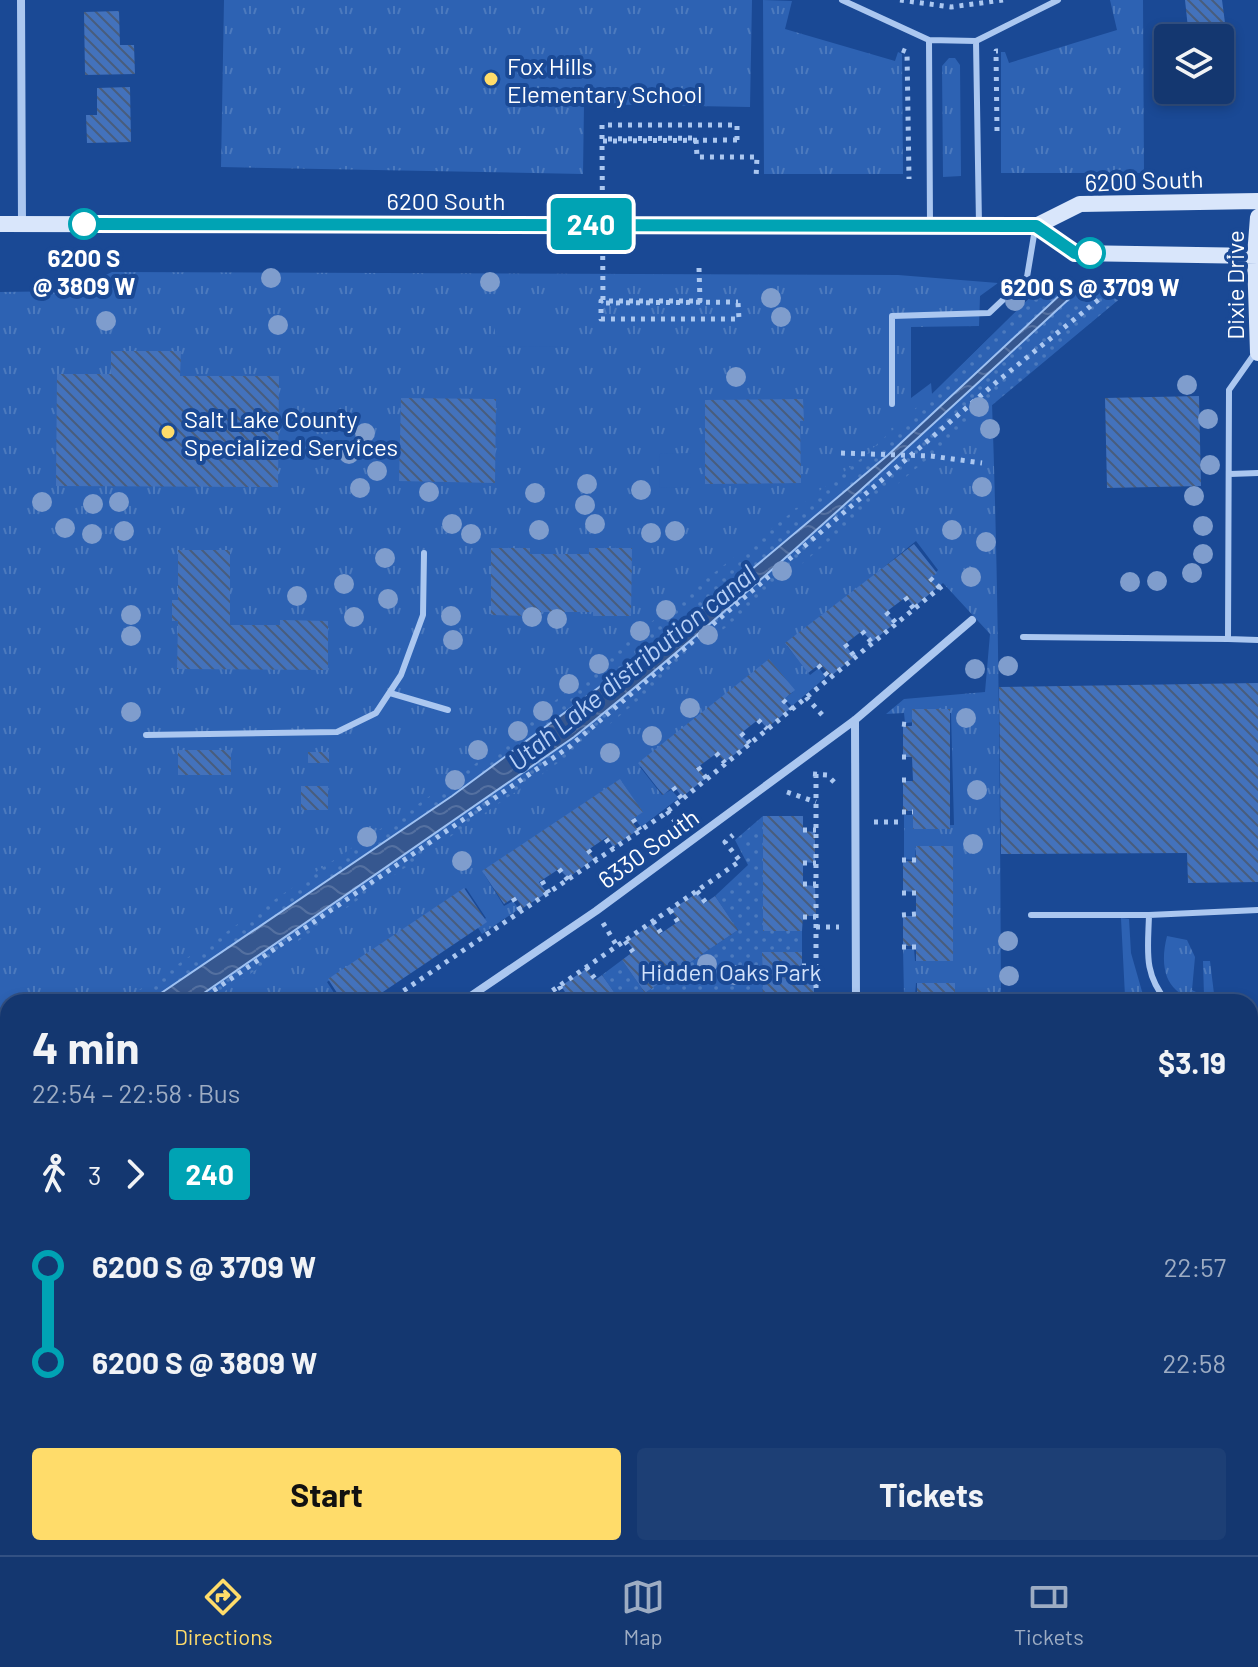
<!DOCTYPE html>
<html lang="en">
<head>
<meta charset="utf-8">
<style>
	body { margin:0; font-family:Barlow,sans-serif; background:#1d3f75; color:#f1f3f6; height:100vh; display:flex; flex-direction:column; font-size:30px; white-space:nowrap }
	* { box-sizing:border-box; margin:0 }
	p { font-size:26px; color:#9dacc3 }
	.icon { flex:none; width:44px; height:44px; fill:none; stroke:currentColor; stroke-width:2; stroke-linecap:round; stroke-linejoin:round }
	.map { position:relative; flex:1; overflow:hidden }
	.sheet { position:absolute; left:0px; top:994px; width:1258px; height:562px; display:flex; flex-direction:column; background:#143770; border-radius:24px 24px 0 0; box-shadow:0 4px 12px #0003,0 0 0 2px #335183 }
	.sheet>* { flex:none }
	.badge { padding:0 16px; border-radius:6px; font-size:28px; line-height:52px }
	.tools { position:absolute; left:1154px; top:24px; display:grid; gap:16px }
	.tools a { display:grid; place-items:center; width:80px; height:80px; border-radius:8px; background:#143770; box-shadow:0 4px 12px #0003,0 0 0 2px #335183; font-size:40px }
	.map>.badge { position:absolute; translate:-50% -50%; box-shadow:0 0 0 4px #fff }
	.legs { display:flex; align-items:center; gap:12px; height:88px; padding:0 32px; font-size:26px }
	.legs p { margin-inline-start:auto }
	.head { display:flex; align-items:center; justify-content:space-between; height:136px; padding:0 32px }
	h1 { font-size:44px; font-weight:700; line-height:60px }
	.primary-button { display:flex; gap:16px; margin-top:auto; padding:16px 32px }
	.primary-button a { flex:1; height:92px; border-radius:8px; background:#ffdc6a; color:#111; font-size:32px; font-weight:700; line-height:92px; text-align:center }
	.primary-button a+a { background:#1d3f75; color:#f1f3f6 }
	ul { padding:0 32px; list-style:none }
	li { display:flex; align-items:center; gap:28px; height:96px; font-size:30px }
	li i { display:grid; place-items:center; width:12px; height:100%; margin:0 10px; background:currentColor }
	li i::after { content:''; width:20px; height:20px; margin:-10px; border:6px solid; border-radius:50%; background:#143770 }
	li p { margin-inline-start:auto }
	li:first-child i { background:linear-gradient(#0000 50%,currentColor 0) }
	li:last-child i { background:linear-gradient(currentColor 50%,#0000 0) }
	.dock { display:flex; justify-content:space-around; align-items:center; height:112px; border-top:2px solid #335183; background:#143770; font-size:22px; color:#9dacc3 }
	.dock a { display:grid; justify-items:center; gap:4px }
	.dock .on { color:#ffdc6a }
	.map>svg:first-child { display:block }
</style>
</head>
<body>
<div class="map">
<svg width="1258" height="1555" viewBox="0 0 1258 1555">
	<defs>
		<pattern id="grass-tufts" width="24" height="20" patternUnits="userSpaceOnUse" patternTransform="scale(2)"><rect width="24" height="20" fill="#2d62b3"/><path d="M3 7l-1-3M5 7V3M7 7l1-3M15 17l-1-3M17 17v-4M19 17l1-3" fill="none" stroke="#4c7abe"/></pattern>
		<pattern id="park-dots" width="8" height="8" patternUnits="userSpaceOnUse" patternTransform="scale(2)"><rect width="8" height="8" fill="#2d62b3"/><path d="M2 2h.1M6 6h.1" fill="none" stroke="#4c7abe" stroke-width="1.8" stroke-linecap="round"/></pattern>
		<pattern id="water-waves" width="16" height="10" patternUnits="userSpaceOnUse" patternTransform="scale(2)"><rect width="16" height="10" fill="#36578f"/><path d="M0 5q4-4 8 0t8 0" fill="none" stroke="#5470a0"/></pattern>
		<pattern id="building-back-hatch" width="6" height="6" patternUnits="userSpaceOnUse" patternTransform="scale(2)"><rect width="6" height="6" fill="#4372bc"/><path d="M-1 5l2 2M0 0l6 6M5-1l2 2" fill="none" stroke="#485d7e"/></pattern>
	</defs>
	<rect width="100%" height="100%" fill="#1a4995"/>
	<path fill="url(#grass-tufts)" d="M 224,0 L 752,0 L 750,107 L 584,104 L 583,174 L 221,167 Z
		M 763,0 L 792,1 L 785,29 L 895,61 L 898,52 L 902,54 L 903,174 L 764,174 Z
		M 1110,0 L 1143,0 L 1144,173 L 1001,173 L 1001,52 L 1005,52 L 1009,63 L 1117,30 Z
		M 949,58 L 955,58 L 960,65 L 961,176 L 943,177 L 942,66 Z
		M 112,272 L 898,275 L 998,283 L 980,296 L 979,326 L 911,327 L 911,398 L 931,383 L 932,394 L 1044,284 L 1129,291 L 992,403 C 999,601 1000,800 1001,999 L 1125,996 L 1121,918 L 1129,919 L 1131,953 L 1145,1002 L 952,1002 L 951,983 L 916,983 L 915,995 L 904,995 L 903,949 L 914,949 L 915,961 L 951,961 L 916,846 L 915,860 L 904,859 L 904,815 L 915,815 L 915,826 L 954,825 L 951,713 L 916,713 L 915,722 L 905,723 L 904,713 L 886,714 L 904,699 L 985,692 L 990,634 L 943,583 L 936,589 L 927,581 L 938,570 L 916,541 L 787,646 L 810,675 L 819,668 L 826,677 L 792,706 L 784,699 L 793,692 L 767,662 L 640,767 L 662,795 L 671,790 L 679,798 L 641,827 L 634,818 L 642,811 L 622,782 L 484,874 L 504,906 L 513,901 L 519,909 L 482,934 L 476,925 L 486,918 L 466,888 L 327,982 L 340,1002 L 311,1002 L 306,996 L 297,1002 L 8,1002 L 8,1140 L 0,1145 L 0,292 L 72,291 Z
		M 1167,936 L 1187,940 L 1195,957 L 1192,990 L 1204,996 L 1203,961 L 1210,961 L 1215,1002 C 1171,1002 1157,976 1167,936 Z
		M 1250,1051 L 1258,1053 L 1258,1242 L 1250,1242 Z
		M 0,1263 L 8,1263 L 8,1382 L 8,1365 L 0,1365 Z
		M 1250,1306 L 1258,1306 L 1258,1361 L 1250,1347 Z
		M 0,1402 L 8,1402 L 8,1441 L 0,1441 Z
		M 1250,1496 L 1258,1496 L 1258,1555 L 1243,1555 L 1243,1548 L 1250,1548 Z
		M 0,1499 L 8,1499 L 8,1531 L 0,1531 Z"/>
	<path fill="url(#park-dots)" d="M 1044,284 L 1129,291 L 587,743 L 209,1002 L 121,1002 L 454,780 L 518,731 L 666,610 L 863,457 L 931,395 Z
		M 763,816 L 763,930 L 802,931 L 802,952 L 762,953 L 763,1002 L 621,1002 L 602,975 L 622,960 L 645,993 L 738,930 L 715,896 L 748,865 L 735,840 Z
		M 8,1078 L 8,1140 L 0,1145 L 0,1084 Z"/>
	<path fill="#2d62b3" d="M 495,316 L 570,316 L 570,347 L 495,346 Z
		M 691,453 L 691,488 L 659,487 L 660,454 Z"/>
	<path fill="url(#water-waves)" stroke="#9ec1f2" stroke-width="2" d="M 1063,292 L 1070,298 C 908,447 746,599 574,737 L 191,1002 L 148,1002 L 452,796 L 636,660 L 751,570 L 888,455 Z"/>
	<path fill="url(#building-back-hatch)" d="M 1185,0 L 1222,0 L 1227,38 L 1189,38 Z
		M 119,11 L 120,45 L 134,45 L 135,74 L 85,75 L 84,12 Z
		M 130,87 L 131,142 L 87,143 L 86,115 L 97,115 L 97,88 Z
		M 111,351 L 181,351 L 180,376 L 279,376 L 278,487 L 56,486 L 57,374 L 111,374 Z
		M 1199,396 L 1201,486 L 1107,488 L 1105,398 Z
		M 401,398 L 496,399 L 495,483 L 399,481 Z
		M 803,399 L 804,421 L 800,421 L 801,483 L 705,484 L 705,400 Z
		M 914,544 L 937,573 L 929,579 L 938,587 L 914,607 L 906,597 L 886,612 L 895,623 L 872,642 L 862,631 L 845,644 L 854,657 L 831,676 L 820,664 L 808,673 L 785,643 Z
		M 491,548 L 530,548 L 530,554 L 589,554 L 589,548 L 632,548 L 631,616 L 593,616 L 593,612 L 528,612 L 528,616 L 491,615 Z
		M 178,550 L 230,550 L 230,625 L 280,625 L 280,620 L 328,621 L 328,670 L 177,669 L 178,621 L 172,621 L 172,600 L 178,600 Z
		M 769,659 L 795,690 L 783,700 L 790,709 L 767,728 L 759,719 L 740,734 L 749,743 L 725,762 L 717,753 L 698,767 L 706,778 L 682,797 L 674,786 L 663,795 L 638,763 Z
		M 1258,683 L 1258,882 L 1188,883 L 1187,853 L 1001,854 L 999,687 Z
		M 912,709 L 950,709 L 950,829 L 913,829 L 913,811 L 903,811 L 903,781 L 913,781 L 912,757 L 903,757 L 903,726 L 912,726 Z
		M 178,750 L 231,750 L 231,775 L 178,775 Z
		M 308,752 L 329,752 L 329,763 L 308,763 Z
		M 620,779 L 643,812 L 631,820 L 638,830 L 613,847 L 607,837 L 588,850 L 594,859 L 568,878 L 559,869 L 539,882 L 547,893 L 523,908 L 515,897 L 504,904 L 482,871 Z
		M 301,786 L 328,786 L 328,810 L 301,810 Z
		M 763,816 L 803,816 L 803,831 L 815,832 L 815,863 L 803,862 L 803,885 L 815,886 L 816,916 L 803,916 L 802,931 L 763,931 Z
		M 916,846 L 953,846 L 953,961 L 916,961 L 916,946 L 903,946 L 903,916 L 916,916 L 916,892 L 903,891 L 903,861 L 916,861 Z
		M 464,888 L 487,922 L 368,1002 L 343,1002 L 328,979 Z
		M 697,893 L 705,903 L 715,896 L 738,930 L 645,993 L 622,960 L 634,951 L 627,941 L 653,923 L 660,934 L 679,921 L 671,910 Z
		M 762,952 L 802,952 L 802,966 L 814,966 L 814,997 L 803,997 L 803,1002 L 763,1002 Z
		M 586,969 L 595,980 L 602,975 L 621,1002 L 562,1002 L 569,998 L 561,986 Z
		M 917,983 L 955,983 L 955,1002 L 903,1002 L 903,997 L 917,997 Z
		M 305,994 L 311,1002 L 293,1002 Z
		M 0,1214 L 8,1214 L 8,1266 L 0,1266 Z
		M 1258,1361 L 1258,1404 L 1250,1404 L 1250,1364 Z
		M 0,1365 L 8,1365 L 8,1402 L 0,1402 Z
		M 0,1531 L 8,1531 L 8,1548 L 25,1548 L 25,1555 L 0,1555 Z
		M 47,1548 L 111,1548 L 111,1555 L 47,1555 Z
		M 120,1548 L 199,1548 L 200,1555 L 120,1555 Z
		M 217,1548 L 284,1548 L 284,1555 L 217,1555 Z
		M 305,1548 L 373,1548 L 373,1555 L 306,1555 Z
		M 393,1548 L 459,1548 L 459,1555 L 393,1555 Z
		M 495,1548 L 545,1548 L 545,1555 L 495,1555 Z
		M 566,1548 L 634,1548 L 634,1555 L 566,1555 Z
		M 656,1548 L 722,1548 L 722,1555 L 656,1555 Z
		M 743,1548 L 808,1548 L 808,1555 L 743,1555 Z
		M 826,1548 L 896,1548 L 896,1555 L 826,1555 Z
		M 913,1548 L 981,1548 L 981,1555 L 913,1555 Z
		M 1001,1548 L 1071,1548 L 1071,1555 L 1001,1555 Z
		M 1089,1548 L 1155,1548 L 1155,1555 L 1089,1555 Z
		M 1180,1548 L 1243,1548 L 1243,1555 L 1180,1555 Z"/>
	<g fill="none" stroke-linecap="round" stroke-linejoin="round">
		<path stroke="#abc7f0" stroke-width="5" stroke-dasharray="4 6" stroke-linecap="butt" d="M 900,0 L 951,7 L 1003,0
			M 902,50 L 907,52 L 909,179
			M 997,131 L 996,51 L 998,51
			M 737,140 L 737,125 L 602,125 L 602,139 L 696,138 L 697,157 L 757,157 L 756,179
			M 699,268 L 700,301 L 601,301 L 601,319 L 739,319 L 738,302
			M 841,453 L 931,456 L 982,463
			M 930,578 L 940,588
			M 905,597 L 914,609
			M 886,612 L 896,623
			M 862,631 L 872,643
			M 845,644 L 855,657
			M 818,665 L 830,678
			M 806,697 L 825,718
			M 783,700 L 792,709
			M 758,720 L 767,729
			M 902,724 L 912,725
			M 741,733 L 750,743
			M 716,753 L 725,763
			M 902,757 L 912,757
			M 698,767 L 707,779
			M 813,774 L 827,775 L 836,784
			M 816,774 L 816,1002
			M 902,780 L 912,780
			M 673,787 L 682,799
			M 787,792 L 816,802
			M 667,811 L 681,829
			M 902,812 L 913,812
			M 633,819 L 640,830
			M 874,822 L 902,822
			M 803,830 L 816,830
			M 606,839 L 613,849
			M 588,850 L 596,860
			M 902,860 L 916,860
			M 803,863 L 816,863
			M 559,869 L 568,880
			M 542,881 L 549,893
			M 803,884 L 816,884
			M 697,891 L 706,903
			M 902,893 L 916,893
			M 513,898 L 521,911
			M 670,910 L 678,922
			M 902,915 L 916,914
			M 803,917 L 816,917
			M 653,921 L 661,933
			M 603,923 L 617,946
			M 816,927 L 839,927
			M 625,941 L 633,952
			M 902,947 L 916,947
			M 802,966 L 816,966
			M 586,967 L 596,980
			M 559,986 L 567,999
			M 902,996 L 917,996
			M 803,999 L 816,998
			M 197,1002 L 569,747 L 999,380 L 1118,284
			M 387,1002 L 663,815 L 942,586
			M 536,1002 L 740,861 L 725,842 L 733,835
			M 0,1109 L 8,1114
			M 0,1212 L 8,1212"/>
		<path stroke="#abc7f0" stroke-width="6" d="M 842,0 L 929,40 L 976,41 L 1058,0
			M 929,40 L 930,225
			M 976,41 L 979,225
			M 1255,353 L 1229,390 L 1228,639 L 1258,640
			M 892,404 L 892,316 L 989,313 L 1027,277 L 1035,229
			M 1230,474 L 1258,473
			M 1023,637 L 1228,639
			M 390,693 L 448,710
			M 146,735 L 337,732 L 376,713 L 401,675 L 423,615 L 424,553
			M 1031,915 L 1149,915 L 1258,910
			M 1149,915 C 1148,951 1143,973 1167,1002
			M 1250,1028 L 1258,1028"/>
		<path stroke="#abc7f0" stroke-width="8" d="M 21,0 L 22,224
			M 855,720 L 856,1002
			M 462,1002 L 596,911 L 855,720 L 972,620
			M 0,1152 L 1,1168 L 8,1168
			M 1250,1280 L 1258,1280
			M 1250,1466 L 1258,1466
			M 0,1469 L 8,1469"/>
		<path stroke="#d9e6fb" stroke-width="16" d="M 1258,217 L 1255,256 L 1258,353
			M 0,224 L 1036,226 L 1080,204 L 1258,201
			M 1036,226 L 1075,253 L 1258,256"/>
		<path stroke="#abc7f0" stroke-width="5" stroke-dasharray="4 6" stroke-linecap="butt" d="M 737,140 L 602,141 L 603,303 L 738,302"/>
	</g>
	<g fill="#7f9dcd">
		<circle cx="271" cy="278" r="10"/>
		<circle cx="490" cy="282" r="10"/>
		<circle cx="771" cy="298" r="10"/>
		<circle cx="1015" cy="301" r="10"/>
		<circle cx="781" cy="317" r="10"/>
		<circle cx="106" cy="321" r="10"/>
		<circle cx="278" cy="325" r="10"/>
		<circle cx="736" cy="377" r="10"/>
		<circle cx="1187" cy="385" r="10"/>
		<circle cx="979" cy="407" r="10"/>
		<circle cx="1208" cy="419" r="10"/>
		<circle cx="990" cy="429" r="10"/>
		<circle cx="365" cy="433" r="10"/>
		<circle cx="349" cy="454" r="10"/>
		<circle cx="1210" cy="465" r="10"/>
		<circle cx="377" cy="471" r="10"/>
		<circle cx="587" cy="484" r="10"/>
		<circle cx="982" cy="487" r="10"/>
		<circle cx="360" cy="488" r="10"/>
		<circle cx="641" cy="490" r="10"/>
		<circle cx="429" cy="492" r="10"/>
		<circle cx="535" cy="493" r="10"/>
		<circle cx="1194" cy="496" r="10"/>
		<circle cx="42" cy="502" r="10"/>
		<circle cx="119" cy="502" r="10"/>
		<circle cx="93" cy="504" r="10"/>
		<circle cx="585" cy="505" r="10"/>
		<circle cx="452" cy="524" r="10"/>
		<circle cx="595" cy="524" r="10"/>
		<circle cx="1203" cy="526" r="10"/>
		<circle cx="65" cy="528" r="10"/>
		<circle cx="539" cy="530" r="10"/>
		<circle cx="952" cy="530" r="10"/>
		<circle cx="124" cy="531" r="10"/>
		<circle cx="675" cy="531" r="10"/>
		<circle cx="651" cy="533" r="10"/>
		<circle cx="92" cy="534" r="10"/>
		<circle cx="471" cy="534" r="10"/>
		<circle cx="986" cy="542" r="10"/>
		<circle cx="1203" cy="554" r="10"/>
		<circle cx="385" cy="558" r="10"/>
		<circle cx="782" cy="571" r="10"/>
		<circle cx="1192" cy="573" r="10"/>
		<circle cx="971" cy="577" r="10"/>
		<circle cx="1157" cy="581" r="10"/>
		<circle cx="1130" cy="582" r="10"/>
		<circle cx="344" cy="584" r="10"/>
		<circle cx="297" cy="596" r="10"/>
		<circle cx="388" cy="599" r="10"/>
		<circle cx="666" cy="610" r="10"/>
		<circle cx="131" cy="615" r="10"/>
		<circle cx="451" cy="616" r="10"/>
		<circle cx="354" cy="617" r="10"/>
		<circle cx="532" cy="617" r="10"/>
		<circle cx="557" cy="619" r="10"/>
		<circle cx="640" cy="631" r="10"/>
		<circle cx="708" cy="635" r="10"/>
		<circle cx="131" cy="636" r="10"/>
		<circle cx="453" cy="640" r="10"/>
		<circle cx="599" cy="664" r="10"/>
		<circle cx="1008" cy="666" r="10"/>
		<circle cx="975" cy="669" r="10"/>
		<circle cx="569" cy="684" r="10"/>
		<circle cx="690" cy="708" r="10"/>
		<circle cx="543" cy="711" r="10"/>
		<circle cx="131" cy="712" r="10"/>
		<circle cx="966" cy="718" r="10"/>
		<circle cx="518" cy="731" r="10"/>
		<circle cx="652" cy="736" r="10"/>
		<circle cx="478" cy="750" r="10"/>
		<circle cx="610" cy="753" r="10"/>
		<circle cx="455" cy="780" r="10"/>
		<circle cx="977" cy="790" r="10"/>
		<circle cx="367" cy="837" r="10"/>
		<circle cx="973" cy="844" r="10"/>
		<circle cx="462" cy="861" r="10"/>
		<circle cx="1008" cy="941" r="10"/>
		<circle cx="707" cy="964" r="10"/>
		<circle cx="734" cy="975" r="10"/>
		<circle cx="1009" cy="976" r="10"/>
	</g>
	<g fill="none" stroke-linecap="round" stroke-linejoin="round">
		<g stroke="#fff" stroke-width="18">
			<path id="line-1" d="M 84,224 L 1036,226 L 1075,253 L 1090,253"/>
		</g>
		<use href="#line-1" stroke="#00a3b4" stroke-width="12"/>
	</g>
	<g fill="#ffdc6a" stroke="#1a4995" stroke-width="3">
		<circle cx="491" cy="79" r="8"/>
		<circle cx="168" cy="432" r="8"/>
	</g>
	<g fill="#fff" stroke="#00a3b4" stroke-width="4">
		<circle cx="84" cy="224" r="14"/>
		<circle cx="1090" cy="253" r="14"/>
	</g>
	<g text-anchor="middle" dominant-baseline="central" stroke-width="8" stroke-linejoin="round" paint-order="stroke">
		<g font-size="24" fill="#fff" stroke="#1a4995" text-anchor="start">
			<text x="507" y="65">Fox Hills<tspan x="507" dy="28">Elementary School</tspan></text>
			<text x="184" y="418">Salt Lake County<tspan x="184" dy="28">Specialized Services</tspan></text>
		</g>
		<g font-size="24" fill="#fff" stroke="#1a4995">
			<text transform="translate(1144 180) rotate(-2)">6200 South</text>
			<text x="446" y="200">6200 South</text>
			<text transform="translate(1234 285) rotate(-90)">Dixie Drive</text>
			<text transform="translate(648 848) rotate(-36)">6330 South</text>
		</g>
		<g font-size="24" font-weight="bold" fill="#fff" stroke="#1a4995">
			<text x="84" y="257">6200 S<tspan x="84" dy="28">@ 3809 W</tspan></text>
			<text x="1090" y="286">6200 S @ 3709 W</text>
		</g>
		<g font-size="24" fill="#d2e2fb" stroke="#1a4995">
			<text x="731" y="971">Hidden Oaks Park</text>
		</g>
		<g font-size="26" font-style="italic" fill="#b8d1f7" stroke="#1a4995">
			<text transform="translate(631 667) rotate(-39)">Utah Lake distribution canal</text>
		</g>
	</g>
</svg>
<div class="tools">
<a><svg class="icon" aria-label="layers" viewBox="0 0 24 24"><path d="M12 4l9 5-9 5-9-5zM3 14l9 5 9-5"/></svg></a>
</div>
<b class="badge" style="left:591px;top:224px;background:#00a3b4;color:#fff">240</b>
<section class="sheet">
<div class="head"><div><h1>4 min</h1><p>22:54 – 22:58 · Bus</p></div><b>$3.19</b></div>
<div class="legs"><svg class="icon" aria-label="walk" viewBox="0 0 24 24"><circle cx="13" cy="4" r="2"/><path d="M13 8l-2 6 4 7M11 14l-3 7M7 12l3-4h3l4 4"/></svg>3<svg class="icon" aria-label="forward" viewBox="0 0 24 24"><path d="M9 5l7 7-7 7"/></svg><b class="badge" style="background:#00a3b4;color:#fff">240</b></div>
<ul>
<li><i style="color:#00a3b4"></i><b>6200 S @ 3709 W</b><p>22:57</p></li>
<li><i style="color:#00a3b4"></i><b>6200 S @ 3809 W</b><p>22:58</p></li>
</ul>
<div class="primary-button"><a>Start</a><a>Tickets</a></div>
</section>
</div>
<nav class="dock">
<a class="on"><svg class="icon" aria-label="directions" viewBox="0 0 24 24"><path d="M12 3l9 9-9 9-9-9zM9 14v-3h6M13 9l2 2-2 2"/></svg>Directions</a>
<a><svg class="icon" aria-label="map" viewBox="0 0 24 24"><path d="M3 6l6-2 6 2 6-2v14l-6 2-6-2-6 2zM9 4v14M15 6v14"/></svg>Map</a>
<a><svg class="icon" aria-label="tickets" viewBox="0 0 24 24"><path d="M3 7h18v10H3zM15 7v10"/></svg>Tickets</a>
</nav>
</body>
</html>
